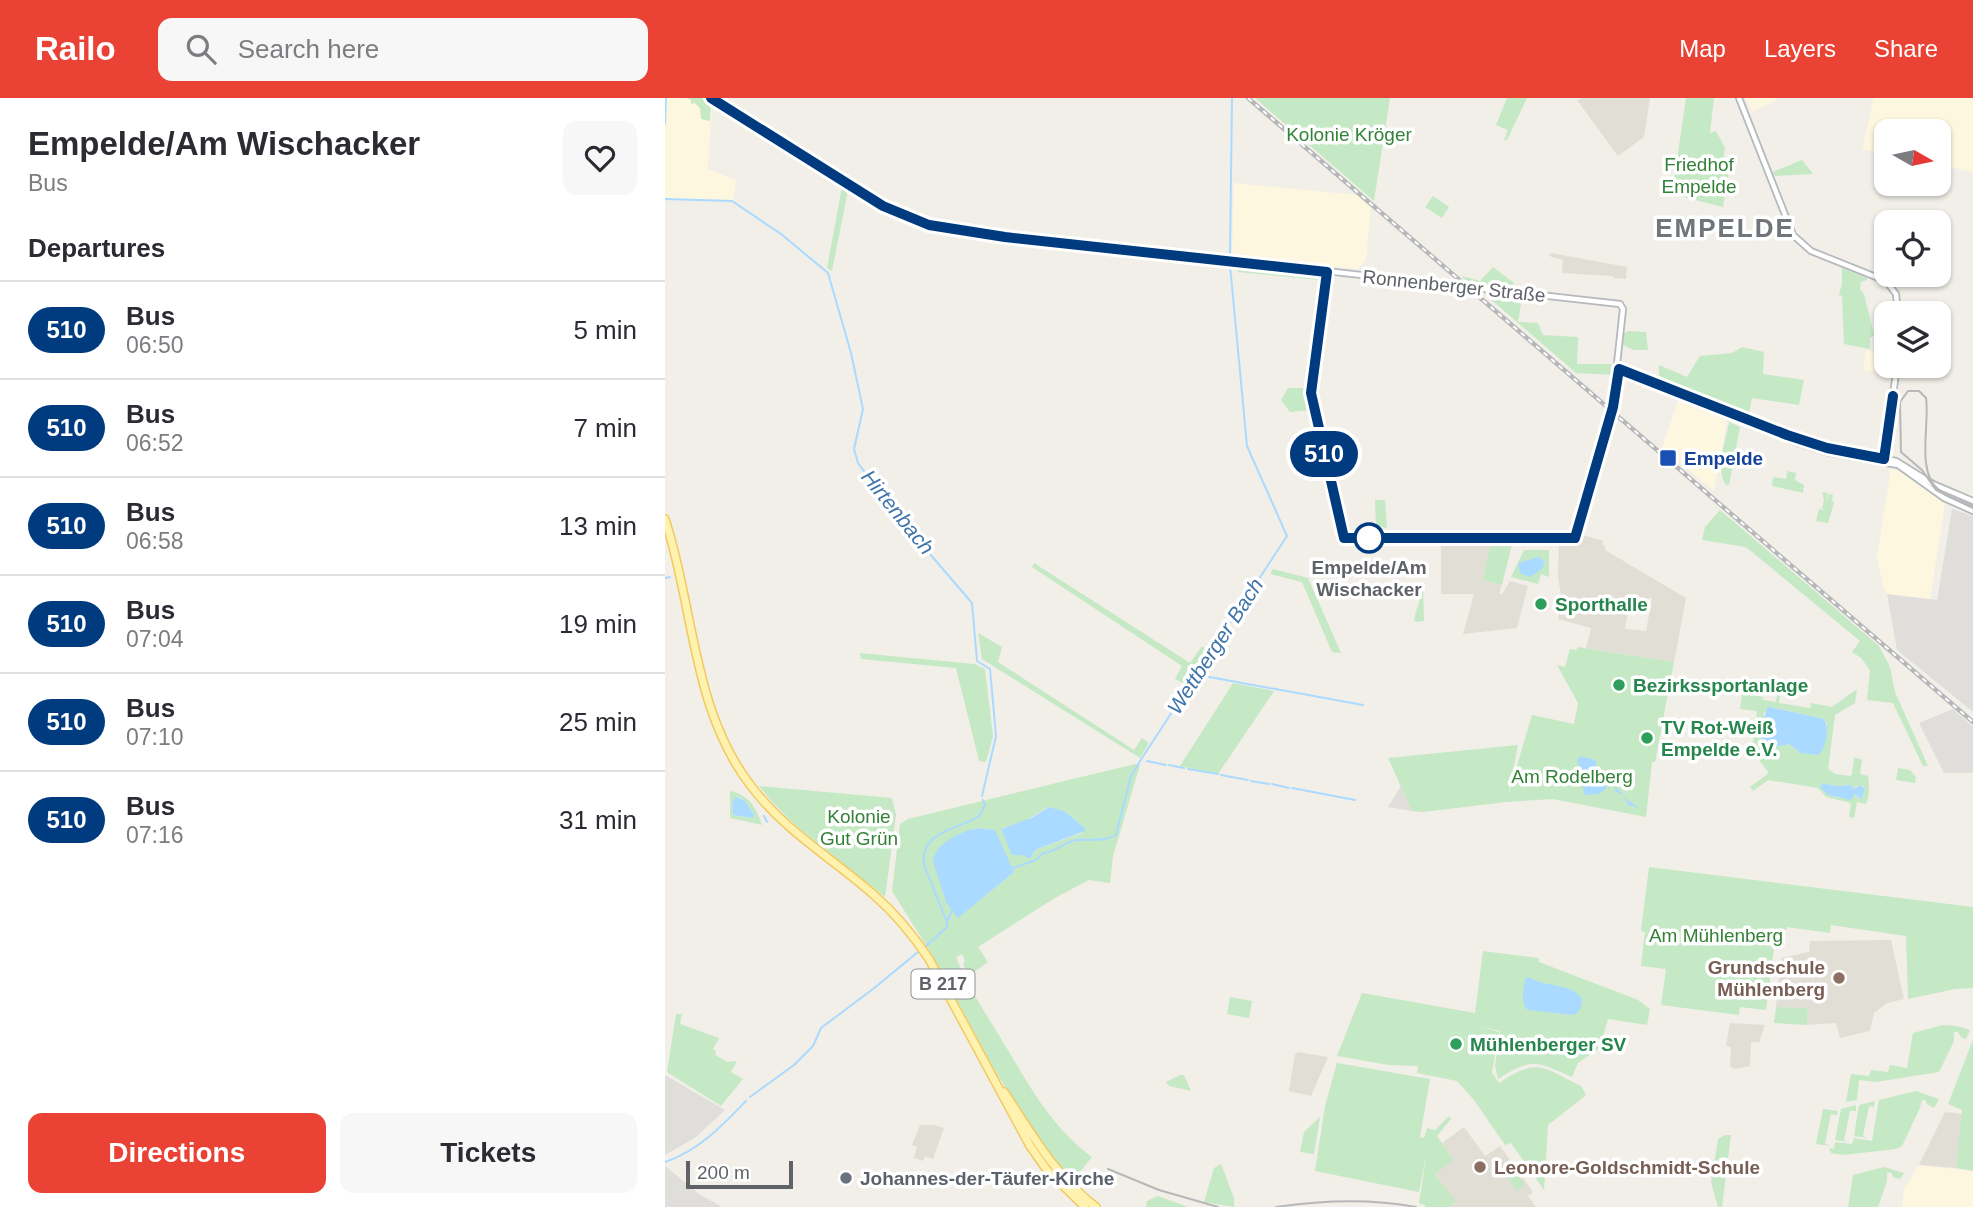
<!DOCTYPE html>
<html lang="en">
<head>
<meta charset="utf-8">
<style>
	body { margin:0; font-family:Helvetica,sans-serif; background:#f7f7f7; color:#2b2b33; height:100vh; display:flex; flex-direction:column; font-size:26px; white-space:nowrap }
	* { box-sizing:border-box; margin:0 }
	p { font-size:23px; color:#7c7c81 }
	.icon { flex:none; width:38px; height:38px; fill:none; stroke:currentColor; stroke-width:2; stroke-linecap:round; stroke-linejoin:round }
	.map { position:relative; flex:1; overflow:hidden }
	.sheet { display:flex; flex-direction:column; background:#fff; width:665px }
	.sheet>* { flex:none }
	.badge { padding:0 14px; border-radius:23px; font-size:24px; line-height:46px }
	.needle { width:46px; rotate:99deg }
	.buttons { position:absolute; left:1209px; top:21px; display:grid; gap:14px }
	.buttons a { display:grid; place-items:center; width:77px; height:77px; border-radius:14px; background:#fff; box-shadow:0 2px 5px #0004; font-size:35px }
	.scale { position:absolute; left:21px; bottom:18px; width:107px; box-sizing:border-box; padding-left:7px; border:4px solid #5f6368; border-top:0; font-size:19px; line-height:24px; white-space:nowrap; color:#5f6368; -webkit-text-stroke:5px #fff; paint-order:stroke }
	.map>.badge { position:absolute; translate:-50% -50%; box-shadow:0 0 0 4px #fff }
	h2 { padding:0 28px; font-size:26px; line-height:63px }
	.round { display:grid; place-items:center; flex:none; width:74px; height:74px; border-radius:14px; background:#f7f7f7 }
	.head { display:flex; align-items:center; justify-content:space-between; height:119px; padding:0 28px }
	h1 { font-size:33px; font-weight:600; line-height:52px }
	.button { display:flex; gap:14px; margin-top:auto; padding:14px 28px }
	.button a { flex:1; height:80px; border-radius:14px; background:#ea4335; color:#fff; font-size:28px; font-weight:600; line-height:80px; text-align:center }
	.button a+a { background:#f7f7f7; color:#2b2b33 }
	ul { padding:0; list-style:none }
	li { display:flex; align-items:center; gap:21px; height:98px; padding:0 28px; border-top:2px solid #e1e1e2 }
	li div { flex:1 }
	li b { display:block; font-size:26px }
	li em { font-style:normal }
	li .badge { min-width:77px; font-weight:700; text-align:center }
	header { display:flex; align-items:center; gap:42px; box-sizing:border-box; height:98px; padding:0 35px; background:#ea4335; color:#fff }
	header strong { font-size:33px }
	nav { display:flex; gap:38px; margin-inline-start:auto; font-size:24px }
	.search { width:490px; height:63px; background:#f7f7f7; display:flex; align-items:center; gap:18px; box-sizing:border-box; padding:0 24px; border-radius:14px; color:#7c7c81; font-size:26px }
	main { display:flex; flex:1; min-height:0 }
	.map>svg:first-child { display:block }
</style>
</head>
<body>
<header>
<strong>Railo</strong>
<div class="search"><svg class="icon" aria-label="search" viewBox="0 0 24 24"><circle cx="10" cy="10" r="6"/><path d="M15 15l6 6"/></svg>Search here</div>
<nav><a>Map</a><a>Layers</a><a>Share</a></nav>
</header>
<main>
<section class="sheet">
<div class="head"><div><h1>Empelde/Am Wischacker</h1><p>Bus</p></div><a class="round"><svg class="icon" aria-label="heart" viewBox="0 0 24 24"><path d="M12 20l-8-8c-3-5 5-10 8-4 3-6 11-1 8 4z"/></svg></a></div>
<h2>Departures</h2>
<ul>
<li><span class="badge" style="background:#003b80;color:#fff">510</span><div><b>Bus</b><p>06:50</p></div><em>5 min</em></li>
<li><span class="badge" style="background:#003b80;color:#fff">510</span><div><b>Bus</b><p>06:52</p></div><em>7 min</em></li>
<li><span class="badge" style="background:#003b80;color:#fff">510</span><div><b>Bus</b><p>06:58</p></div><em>13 min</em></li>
<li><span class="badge" style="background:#003b80;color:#fff">510</span><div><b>Bus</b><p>07:04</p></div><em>19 min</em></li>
<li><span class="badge" style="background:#003b80;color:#fff">510</span><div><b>Bus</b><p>07:10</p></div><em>25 min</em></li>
<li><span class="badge" style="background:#003b80;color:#fff">510</span><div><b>Bus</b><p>07:16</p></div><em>31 min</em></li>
</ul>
<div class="button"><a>Directions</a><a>Tickets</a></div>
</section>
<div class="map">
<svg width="1308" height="1109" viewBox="0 0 1308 1109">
	<rect width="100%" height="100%" fill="#f1efe8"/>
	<path fill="#fef7e0" d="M 0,0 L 41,0 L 47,3 L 43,71 L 71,82 L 68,102 L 0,100 Z
		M 1081,0 L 1111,0 L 1112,2 L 1087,14 Z
		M 1209,0 L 1308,0 L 1308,74 L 1274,67 L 1274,33 L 1222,33 L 1221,56 L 1197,51 Z
		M 569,85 L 692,97 L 706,110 L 701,162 L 693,171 L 567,157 Z
		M 1201,252 L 1221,255 L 1222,268 L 1226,268 L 1225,277 L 1198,272 Z
		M 1013,303 L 1062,323 L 1049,393 L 997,349 Z
		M 1226,370 L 1240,376 L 1280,405 L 1265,502 L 1222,496 L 1219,491 L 1212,459 Z
		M 1254,1067 L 1308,1073 L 1308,1109 L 1237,1109 L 1239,1091 Z"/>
	<path fill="#e0deda" d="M 1287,411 L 1308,418 L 1308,614 L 1232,552 L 1222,496 L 1272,502 Z
		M 1288,611 L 1308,629 L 1308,675 L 1279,675 L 1254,625 Z
		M 736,688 L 747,713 L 723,709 Z
		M 0,977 L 60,1012 L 31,1039 L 0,1057 Z
		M 0,1068 L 34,1096 L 57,1109 L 0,1109 Z"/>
	<path fill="#e1ded6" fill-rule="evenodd" d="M 918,0 L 985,0 L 979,39 L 953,58 L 912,2 Z
		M 886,155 L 962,169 L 961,181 L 949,180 L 948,178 L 897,175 L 898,162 L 884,158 Z
		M 918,437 L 938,443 L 937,447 L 940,448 L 940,452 L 1021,500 L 1009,564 L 921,550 L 926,530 L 893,521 L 897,505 L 893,478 L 894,444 L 911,443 ZM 984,500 L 987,500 L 981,533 L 960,531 L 964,508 L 978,510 Z
		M 776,443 L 826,443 L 818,482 L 837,487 L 834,495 L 837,496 L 845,483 L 863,488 L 852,530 L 798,536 L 809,496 L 776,496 Z
		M 1226,842 L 1239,901 L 1222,905 L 1209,915 L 1205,933 L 1175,940 L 1171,925 L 1142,927 L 1143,910 L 1111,909 L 1116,860 L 1144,854 L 1145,843 Z
		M 1065,925 L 1100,927 L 1094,944 L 1086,944 L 1085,968 L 1070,971 L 1065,969 L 1066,949 L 1061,948 Z
		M 633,954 L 663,959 L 646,998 L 624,993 L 630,956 Z
		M 1280,1014 L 1297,1016 L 1291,1070 L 1254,1067 Z
		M 255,1027 L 269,1027 L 279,1030 L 268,1061 L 260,1058 L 258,1063 L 249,1060 L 252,1049 L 247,1047 Z
		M 799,1029 L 820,1058 L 835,1048 L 868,1094 L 863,1098 L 871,1109 L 784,1109 L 790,1105 L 770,1075 L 789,1062 L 777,1045 Z"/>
	<path fill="#c5e8c5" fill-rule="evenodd" d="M 21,0 L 40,0 L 46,4 L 45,23 L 36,21 L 35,10 L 30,5 L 26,6 L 26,2 Z
		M 590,0 L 725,0 L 709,103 Z
		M 842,0 L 862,0 L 842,42 L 839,42 L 843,32 L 831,27 Z
		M 1021,0 L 1049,0 L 1045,35 L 1051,33 L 1060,50 L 1057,70 L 1064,72 L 1058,109 L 1007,96 Z
		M 1137,62 L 1148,76 L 1110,78 L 1108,74 Z
		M 178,84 L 184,87 L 167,173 L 162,170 Z
		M 768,98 L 784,109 L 777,120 L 760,109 Z
		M 574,167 L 656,176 L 655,182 L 573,174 Z
		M 828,169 L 849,185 L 844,191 L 806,186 L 796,178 L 815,183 Z
		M 1177,170 L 1202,180 L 1202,182 L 1196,184 L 1195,191 L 1199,196 L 1209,237 L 1205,240 L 1205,251 L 1179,246 L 1177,198 L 1174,197 L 1177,185 Z
		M 816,193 L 857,199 L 853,224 L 873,225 L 878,237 L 913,239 L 912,266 L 950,266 L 949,277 L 911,275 Z
		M 964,233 L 981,234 L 983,252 L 969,252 L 958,247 L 959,235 Z
		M 1077,249 L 1099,254 L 1098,276 L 1139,282 L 1134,307 L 1087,300 L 1084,315 L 1081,316 L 994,279 L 994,267 L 1022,279 L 1035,258 L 1067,255 Z
		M 623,290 L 642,290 L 645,312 L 625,314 L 616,302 Z
		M 1064,324 L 1075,329 L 1064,387 L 1061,387 C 1050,371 1061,342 1064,324 Z
		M 1122,373 L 1131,375 L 1130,382 L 1139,387 L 1138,395 L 1107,388 L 1108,379 L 1121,381 Z
		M 1157,394 L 1163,395 L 1161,404 L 1164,396 L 1168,397 L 1167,403 L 1169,405 L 1163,425 L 1151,423 L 1154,411 L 1159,412 L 1160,411 L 1157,411 L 1159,401 Z
		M 710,402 L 720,402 L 722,430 L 711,428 Z
		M 1055,412 L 1214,548 L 1225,569 L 1230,594 L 1263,668 L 1258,668 L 1228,605 L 1202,602 L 1205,572 L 1196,560 L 1187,554 L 1195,543 L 1081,449 L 1037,442 L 1040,429 Z
		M 848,442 L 837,487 L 818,482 L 826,443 Z
		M 859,452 L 884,452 L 884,479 L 876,476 L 873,486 L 846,479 Z
		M 369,465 L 525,565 L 537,548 L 543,553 L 520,586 L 510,581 L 517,568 L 367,469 Z
		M 608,471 L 643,480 L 676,555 L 667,554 L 637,484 L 605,476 Z
		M 758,491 L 759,523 L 751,524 L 749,521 Z
		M 313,535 L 337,549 L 333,564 L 469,652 L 477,640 L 484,645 L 475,660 L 317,561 Z
		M 913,549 L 1009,564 L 990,664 L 987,664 L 981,719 L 888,701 L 841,704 L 758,714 L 747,713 L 723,660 L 853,647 L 843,698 L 867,617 L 909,626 L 913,605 L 892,567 L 900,569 L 905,551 L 911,552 Z
		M 195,555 L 309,566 L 320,571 L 328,638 L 321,664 L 314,663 L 291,570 L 196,561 Z
		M 568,585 L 609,593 L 553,676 L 515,668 Z
		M 1113,588 L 1116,589 L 1114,605 L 1145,610 L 1146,605 L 1167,609 L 1192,591 L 1190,605 L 1170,617 L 1163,671 L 1170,676 L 1185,678 L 1187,676 L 1189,659 L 1197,662 L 1195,676 L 1203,678 C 1204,686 1205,698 1201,706 L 1192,704 L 1189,720 L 1184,719 L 1186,705 L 1161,699 L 1153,690 L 1103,682 L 1088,693 L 1085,689 L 1104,675 L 1087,653 L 1092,613 L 1075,611 L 1077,596 L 1098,599 L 1098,602 L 1111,604 ZM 1105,609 L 1159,621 L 1162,625 L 1159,647 L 1129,650 L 1124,646 L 1112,649 L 1096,644 L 1099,615 ZM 1157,685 L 1171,688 L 1186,687 L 1188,691 L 1196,687 L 1199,688 L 1197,701 L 1194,701 L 1190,696 L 1175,700 L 1163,697 Z
		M 470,666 L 475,667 L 448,758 L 445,785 L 424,782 L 388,801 L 313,849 L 323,864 L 305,877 L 298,867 L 300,862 L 297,856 L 291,859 C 303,889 321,916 338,944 C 364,987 386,1029 427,1059 L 410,1080 L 404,1082 L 373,1042 L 331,974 L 266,855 L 227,793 L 235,726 L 243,721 ZM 383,709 L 399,713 L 420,730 L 417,735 L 370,752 L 365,761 L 357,757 L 337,730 L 360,723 ZM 313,730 L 329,732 L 349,774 L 293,819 L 307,731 Z
		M 1233,670 L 1245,672 L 1251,679 L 1250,685 L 1231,682 Z
		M 94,688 L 227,700 L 231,717 L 220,799 C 177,763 129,733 94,688 Z
		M 65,693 C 84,697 91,709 97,727 L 65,720 ZM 73,699 L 78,701 L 89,716 L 88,720 L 68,717 L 67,704 Z
		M 984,769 L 1308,809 L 1308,890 L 1290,891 L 1243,901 L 1241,838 L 1166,827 L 1165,835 L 1122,829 L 1121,832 L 1111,835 L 1101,912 L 1075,909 L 1074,917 L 996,907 L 1001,871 L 976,868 L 980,834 L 976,833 Z
		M 818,853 L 874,860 L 874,864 L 973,902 L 985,911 L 982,927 L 943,921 L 935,950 L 913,965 L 907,979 C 870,963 868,959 833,981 L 830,968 L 835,933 L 813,928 L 834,934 L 827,975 L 834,985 C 874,959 876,969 916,988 L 921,997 L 883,1027 L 879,1092 L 846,1045 L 840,1047 L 809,1002 L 792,983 L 752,975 L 753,968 L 724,967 L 672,958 L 697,895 L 810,915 Z
		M 565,899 L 587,903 L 584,920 L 562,916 Z
		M 1111,909 L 1143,910 L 1142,927 L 1109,925 Z
		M 11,916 L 17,916 L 15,926 L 54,940 L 48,951 L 51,953 L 50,957 L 62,964 L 72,963 L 66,974 L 78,981 L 56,1008 L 2,974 Z
		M 1278,927 L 1292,928 L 1305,932 L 1301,941 L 1296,939 L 1293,934 L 1289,934 L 1289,943 L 1274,974 L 1211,984 L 1194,982 L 1192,1002 L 1181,1004 L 1186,976 L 1204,978 L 1206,972 L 1223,974 L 1225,967 L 1242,970 L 1248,935 Z
		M 1308,942 L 1308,1073 L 1291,1070 L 1297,1012 L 1283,1006 Z
		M 672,965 L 765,981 L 755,1039 L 759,1040 L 762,1030 L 770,1032 L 784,1018 L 786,1021 L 772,1038 L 789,1062 L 770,1076 L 791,1104 L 784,1109 L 760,1109 L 760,1107 L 754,1105 L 762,1054 L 754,1094 L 650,1073 L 660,1008 Z
		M 515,977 L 519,977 L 526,993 L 504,988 L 501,984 Z
		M 1251,993 L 1274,1001 L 1269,1010 L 1262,1006 L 1260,1002 L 1257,1002 L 1255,1010 L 1237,1048 L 1231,1051 L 1178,1057 L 1166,1055 L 1164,1050 L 1169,1051 L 1170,1044 L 1187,1046 L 1189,1040 L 1207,1043 L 1214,1002 Z
		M 1210,1003 L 1209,1009 L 1204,1008 L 1198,1038 L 1202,1040 L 1189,1038 L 1194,1007 Z
		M 1191,1007 L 1191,1013 L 1185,1013 L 1179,1042 L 1184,1044 L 1170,1042 L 1176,1011 Z
		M 1158,1011 L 1173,1013 L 1172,1017 L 1166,1016 L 1160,1046 L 1166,1048 L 1151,1046 Z
		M 655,1019 L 649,1056 L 635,1054 L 639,1034 Z
		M 1060,1037 L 1066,1037 L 1057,1109 L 1053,1109 L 1046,1084 L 1053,1041 Z
		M 556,1066 L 569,1100 L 569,1109 L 539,1104 L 549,1070 Z
		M 1219,1069 L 1239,1075 L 1235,1081 L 1228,1079 L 1226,1074 L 1222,1075 L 1222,1083 L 1213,1109 L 1183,1109 L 1188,1077 Z
		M 849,1071 L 860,1087 L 852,1093 L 841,1077 Z
		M 493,1098 L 523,1109 L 481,1109 L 482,1103 Z"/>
	<path fill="#aadaff" d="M 874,459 L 880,464 L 877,471 L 865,479 L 855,475 L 853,465 Z
		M 1105,609 L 1159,621 C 1165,631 1161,648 1154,657 L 1136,655 L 1124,646 L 1112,649 L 1096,644 L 1097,627 L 1102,610 Z
		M 915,658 L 931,662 L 931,674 L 939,685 C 953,685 954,695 964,703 C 967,705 971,707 974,710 L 963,707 L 959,698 L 950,693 L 950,688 L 942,686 L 940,692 L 933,696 L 920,697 C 914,682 923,680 912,663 Z
		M 1157,685 L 1171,688 L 1186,687 L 1189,691 L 1196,687 L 1200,691 L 1196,702 L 1190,696 L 1186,702 L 1163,697 L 1156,690 Z
		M 71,699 L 79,702 L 89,716 L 88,720 L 68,717 L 67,705 Z
		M 384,709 L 399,713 L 420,730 L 420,733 L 370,752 L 365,761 L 357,757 L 347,757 L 336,731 L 366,720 Z
		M 313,730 L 330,732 L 349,774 L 293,820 L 281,804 L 268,764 C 270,745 296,733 313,730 Z
		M 861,879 C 868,880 872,884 878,885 C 892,888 906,888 917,900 C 917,908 916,915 907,917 L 863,912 C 855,905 858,889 861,879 Z"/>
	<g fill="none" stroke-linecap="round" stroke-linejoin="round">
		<path stroke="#aadaff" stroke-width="2" d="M 0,26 L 1,0
			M 0,101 L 67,103 L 116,136 L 163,175 L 186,255 L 198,311 L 189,351 L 193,365 L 228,413 L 307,505 L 312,563 L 325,571 L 331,638 L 317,698
			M 565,158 L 567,0
			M 0,480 L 5,479
			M 539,578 L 698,607
			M 482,663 L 501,667
			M 504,667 L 519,670
			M 523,671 L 553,676
			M 556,677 L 583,682
			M 586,683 L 604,686
			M 607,686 L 624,690
			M 627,690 L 690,702
			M 99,718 L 102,724
			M 348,770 L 371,762 L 378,755 C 391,754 399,744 411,742 C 423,741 440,744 451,737 L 466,678 L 477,660 L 622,438 L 582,348 L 565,167
			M 282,824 L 287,812
			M 261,848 L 282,829 L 282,824 L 259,767 C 254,733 293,732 314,718 L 320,707 L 318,702
			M 85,999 L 129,967 L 148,948 L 156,930 L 208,891 L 253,854
			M 0,1064 C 34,1052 56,1029 81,1003"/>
		<g stroke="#b5b8bc" stroke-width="8">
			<path id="minor" d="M 46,0 L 218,108 L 246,121 L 276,130 L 955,206 L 958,211 L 952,266 L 956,273 L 1145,345 L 1231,363 L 1268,386 L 1308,403
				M 1074,0 L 1128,137 L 1146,153 L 1221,183 L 1231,196 L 1233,215
				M 977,281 L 1130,344 L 1161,354 L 1233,367 L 1279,400 L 1308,413
				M 1219,361 L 1232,268"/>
		</g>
		<g stroke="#f2c960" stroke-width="10">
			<path id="major" d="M 0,421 C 29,509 27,612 86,688 C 120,733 167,760 209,797 C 231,816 248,837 264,861 L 365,1048 L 382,1072 L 420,1109
				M 339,994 C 367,1036 390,1078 431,1109"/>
		</g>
		<use href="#minor" stroke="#fff" stroke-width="4.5"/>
		<use href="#major" stroke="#fff2af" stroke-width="7"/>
		<path stroke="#b6b7b8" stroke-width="2" d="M 1308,408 C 1296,403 1283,400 1273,391 C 1251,373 1265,326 1261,300 L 1254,293 L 1243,293 L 1235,304 L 1236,354 L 1257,372 L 1271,392 L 1308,410
			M 443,1071 L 494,1092 L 553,1109
			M 611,1109 C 658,1102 704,1100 751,1109"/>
		<g stroke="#b6b7b8" stroke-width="4.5">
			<path id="rail" d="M 583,0 L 1308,624"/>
		</g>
		<use href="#rail" stroke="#fff" stroke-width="2" stroke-dasharray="5" stroke-linecap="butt"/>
	</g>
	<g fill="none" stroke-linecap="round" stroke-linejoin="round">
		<g stroke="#fff" stroke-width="16">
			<path id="line" d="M 46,0 L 218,108 L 264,127 L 340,139 L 662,174 L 646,295 L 679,440 L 910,440 L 948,309 L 954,271 L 1122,337 L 1162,350 L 1219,361 L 1228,298"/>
		</g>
		<use href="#line" stroke="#003b80" stroke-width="10"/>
	</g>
	<rect fill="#1a4fb4" stroke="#fff" stroke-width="2.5" x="994" y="351" width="18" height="18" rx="3.5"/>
	<circle fill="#fff" stroke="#003b80" stroke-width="3.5" cx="704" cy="440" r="14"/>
	<g fill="#2e9e5b" stroke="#fff" stroke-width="2.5">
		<circle cx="876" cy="506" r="7"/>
		<circle cx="954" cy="587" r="7"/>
		<circle cx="982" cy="640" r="7"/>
		<circle cx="791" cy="946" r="7"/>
	</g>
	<g fill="#8d6e63" stroke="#fff" stroke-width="2.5">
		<circle cx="1174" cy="880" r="7"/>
		<circle cx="815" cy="1069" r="7"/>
	</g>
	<circle fill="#6b7280" stroke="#fff" stroke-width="2.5" cx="181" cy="1080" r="7"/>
	<g text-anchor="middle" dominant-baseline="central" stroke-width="7" stroke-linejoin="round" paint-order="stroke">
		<rect fill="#fff" stroke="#8f9295" stroke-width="2" x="246.5" y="871.5" width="63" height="29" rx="5"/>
		<g font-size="18" font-weight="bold" fill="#5f6368">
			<text x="278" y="886">B 217</text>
		</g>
		<g font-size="19" fill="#348238" stroke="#fff">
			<text x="684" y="36">Kolonie Kröger</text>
			<text x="1034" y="66">Friedhof<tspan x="1034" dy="22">Empelde</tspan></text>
			<text x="907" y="678">Am Rodelberg</text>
			<text x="194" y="718">Kolonie<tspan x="194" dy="22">Gut Grün</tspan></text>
			<text x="1051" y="837">Am Mühlenberg</text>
		</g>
		<g font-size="19" fill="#5f6368" stroke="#fff">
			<text transform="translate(789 188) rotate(6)">Ronnenberger Straße</text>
		</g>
		<g font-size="19" font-weight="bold" fill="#164399" stroke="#fff" text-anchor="start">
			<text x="1019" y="360">Empelde</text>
		</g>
		<g font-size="19" font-weight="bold" fill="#5f6368" stroke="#fff">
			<text x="704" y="469">Empelde/Am<tspan x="704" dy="22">Wischacker</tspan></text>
		</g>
		<g font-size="19" font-weight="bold" fill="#27864d" stroke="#fff" text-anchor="start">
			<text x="890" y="506">Sporthalle</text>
			<text x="968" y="587">Bezirkssportanlage</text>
			<text x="996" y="629">TV Rot-Weiß<tspan x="996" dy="22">Empelde e.V.</tspan></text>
			<text x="805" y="946">Mühlenberger SV</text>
		</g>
		<g font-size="19" font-weight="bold" fill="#785e54" stroke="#fff" text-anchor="end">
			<text x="1160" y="869">Grundschule<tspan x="1160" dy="22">Mühlenberg</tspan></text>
			<text x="829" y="1069" text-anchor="start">Leonore-Goldschmidt-Schule</text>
		</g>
		<g font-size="19" font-weight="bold" fill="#5b616d" stroke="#fff" text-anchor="start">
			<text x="195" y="1080">Johannes-der-Täufer-Kirche</text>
		</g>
		<g font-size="21" font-style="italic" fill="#4174aa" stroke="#fff">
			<text transform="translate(233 414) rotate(51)">Hirtenbach</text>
			<text transform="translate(550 548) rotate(-57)">Wettberger Bach</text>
		</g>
		<g font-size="26" font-weight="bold" letter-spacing="2" fill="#70757a" stroke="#fff">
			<text x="1060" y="130">EMPELDE</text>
		</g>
	</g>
</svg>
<div class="buttons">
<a><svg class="needle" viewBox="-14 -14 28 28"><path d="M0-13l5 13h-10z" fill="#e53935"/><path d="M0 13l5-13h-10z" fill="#7c7c81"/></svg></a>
<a><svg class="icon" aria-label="locate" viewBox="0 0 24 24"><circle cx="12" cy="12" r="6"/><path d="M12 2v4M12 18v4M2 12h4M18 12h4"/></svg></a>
<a><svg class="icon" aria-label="layers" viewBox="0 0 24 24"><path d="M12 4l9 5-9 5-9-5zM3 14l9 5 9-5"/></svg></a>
</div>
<div class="scale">200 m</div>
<b class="badge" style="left:659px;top:356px;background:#003b80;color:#fff">510</b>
</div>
</main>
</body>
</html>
